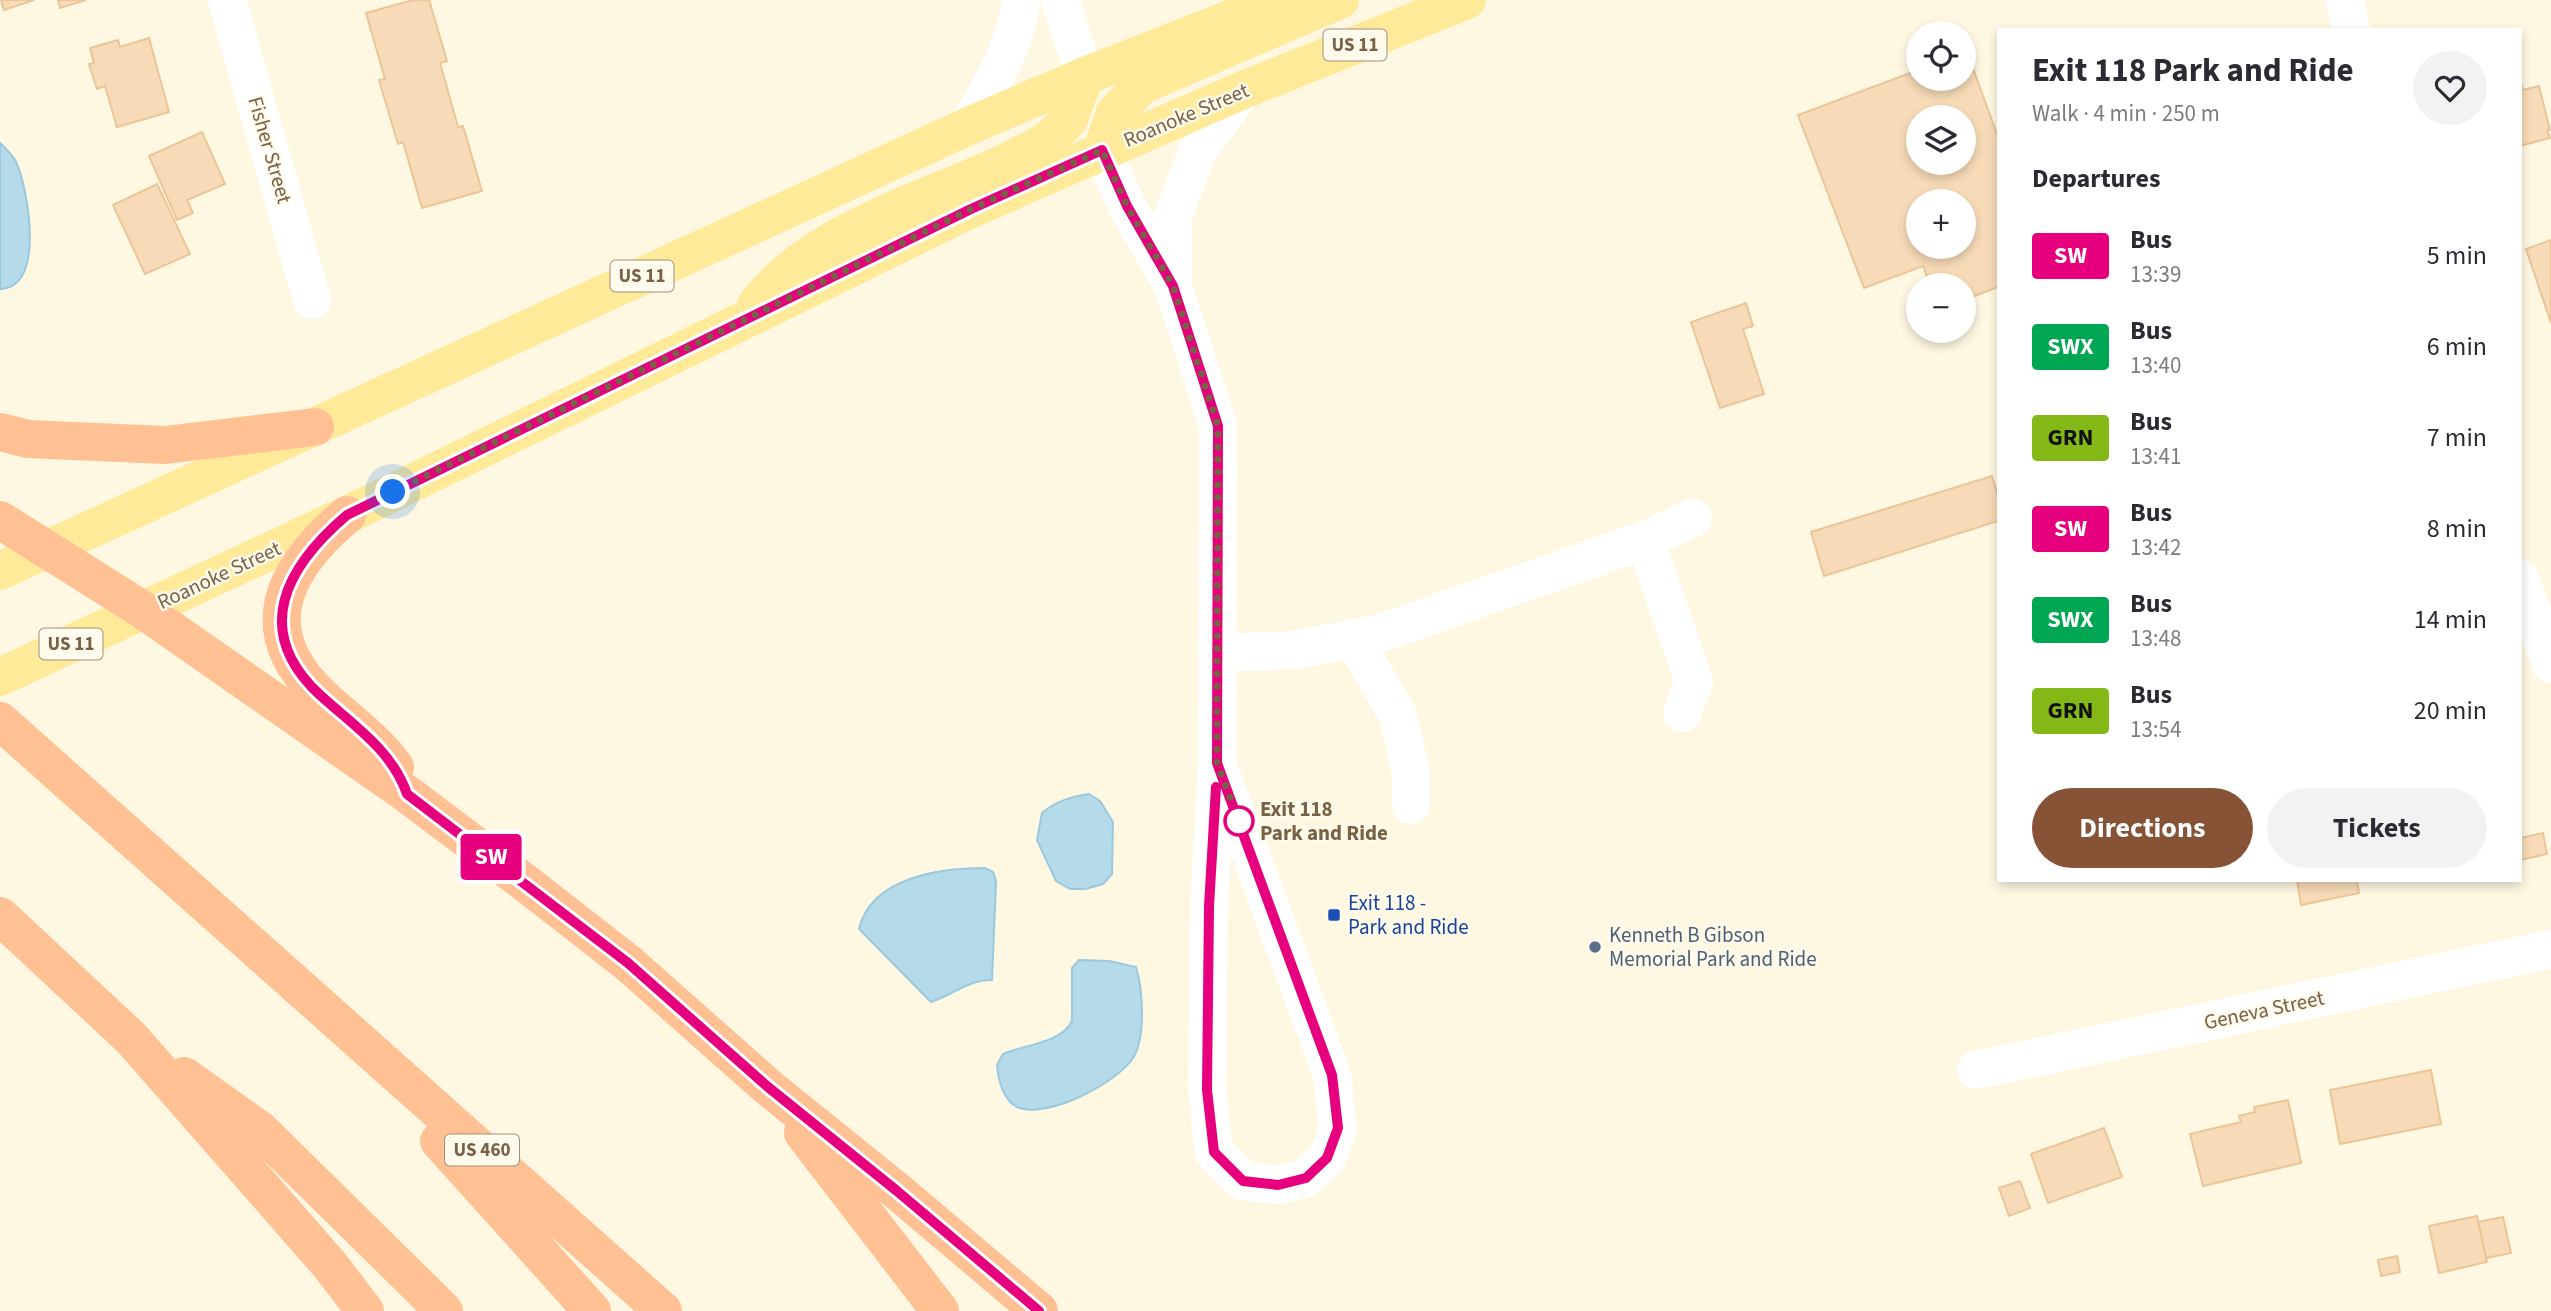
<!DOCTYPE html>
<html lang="en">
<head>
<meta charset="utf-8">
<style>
	body { margin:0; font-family:"Source Sans 3",sans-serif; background:#f2f2f3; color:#2b2b33; height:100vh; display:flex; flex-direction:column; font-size:26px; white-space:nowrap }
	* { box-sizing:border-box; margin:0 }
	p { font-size:23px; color:#7c7c81 }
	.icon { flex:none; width:38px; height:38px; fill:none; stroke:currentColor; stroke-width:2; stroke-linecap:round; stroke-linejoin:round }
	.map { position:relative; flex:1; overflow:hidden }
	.details { position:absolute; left:1997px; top:28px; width:525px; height:854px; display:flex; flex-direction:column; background:#fff; border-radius:0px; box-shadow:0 4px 10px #0003 }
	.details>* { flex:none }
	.badge { padding:0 14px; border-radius:5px; font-size:24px; line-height:46px }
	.buttons { position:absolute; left:1906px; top:21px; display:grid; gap:14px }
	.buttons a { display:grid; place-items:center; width:70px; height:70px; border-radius:50%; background:#fff; box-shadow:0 4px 10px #0003; font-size:35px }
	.you { position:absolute; width:35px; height:35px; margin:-18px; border:5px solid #fff; border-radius:50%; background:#1a73e8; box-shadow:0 0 0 10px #1a73e833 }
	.map>.badge { position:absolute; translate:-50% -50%; box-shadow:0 0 0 4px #fff }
	h2 { padding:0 35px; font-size:26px; line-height:63px }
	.round { display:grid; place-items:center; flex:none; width:74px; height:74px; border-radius:37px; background:#f2f2f3 }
	.head { display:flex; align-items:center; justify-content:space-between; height:119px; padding:0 35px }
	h1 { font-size:33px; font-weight:700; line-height:52px }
	.cta { display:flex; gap:14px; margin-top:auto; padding:14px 35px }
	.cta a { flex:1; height:80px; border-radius:42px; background:#865337; color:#fff; font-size:28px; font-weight:700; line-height:80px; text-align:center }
	.cta a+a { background:#f2f2f3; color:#2b2b33 }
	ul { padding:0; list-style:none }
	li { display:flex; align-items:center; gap:21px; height:91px; padding:0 35px }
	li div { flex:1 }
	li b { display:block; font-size:26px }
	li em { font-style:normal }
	li .badge { min-width:77px; font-weight:700; text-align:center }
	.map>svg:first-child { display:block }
</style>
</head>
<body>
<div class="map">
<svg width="2551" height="1311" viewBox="0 0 2551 1311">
	<rect width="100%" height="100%" fill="#fef8e3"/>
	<path fill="#b5daea" stroke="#9ac8dd" stroke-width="2" d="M 0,143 C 6,149 14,156 17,164 C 28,191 46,288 0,289 Z
		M 1089,794 L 1100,801 L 1113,822 L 1112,874 L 1103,884 L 1085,889 L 1070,889 L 1056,881 L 1037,840 L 1042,813 C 1056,801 1071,797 1089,794 Z
		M 985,868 L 993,872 L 996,881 L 992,980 C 970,979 952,995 931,1002 L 859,929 C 871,877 941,868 985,868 Z
		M 1079,960 L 1109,961 L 1136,967 C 1143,990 1146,1037 1133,1058 C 1117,1083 1046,1120 1017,1107 C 1003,1100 998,1079 997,1065 L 1003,1054 C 1023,1045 1062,1043 1072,1021 L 1072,968 Z"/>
	<path fill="#f7dbb8" stroke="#ebc596" stroke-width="2" fill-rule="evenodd" d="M 1,0 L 34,0 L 4,10 Z
		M 58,0 L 86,0 L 60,8 Z
		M 413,0 L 429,0 L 447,61 L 440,63 L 458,127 L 463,126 L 482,191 L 422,208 L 403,142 L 398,144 L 379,80 L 385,79 L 366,13 Z
		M 149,38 L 169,112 L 117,127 L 105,86 L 97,89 L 89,64 L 94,63 L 90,48 L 118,40 L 120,47 Z
		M 1967,52 L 1998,137 L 1998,287 L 1964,300 L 1964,285 L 1930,285 L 1923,266 L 1864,288 L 1798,115 L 1918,70 L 1918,79 L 1964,79 L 1964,53 ZM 1918,117 L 1964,117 L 1964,163 L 1918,163 ZM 1918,201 L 1964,201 L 1964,247 L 1918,247 Z
		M 2521,83 L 2523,90 L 2539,86 L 2550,130 L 2547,130 L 2550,138 L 2520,146 Z
		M 202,132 L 225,184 L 187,200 L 193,213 L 177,220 L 149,156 Z
		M 157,184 L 190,254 L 145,274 L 113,205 Z
		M 2551,240 L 2551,323 L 2526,249 Z
		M 1746,303 L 1753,326 L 1743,329 L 1764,394 L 1720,408 L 1691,322 Z
		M 1992,476 L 1998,496 L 1998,521 L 1824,576 L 1811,532 Z
		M 2543,833 L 2547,854 L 2520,860 L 2520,838 Z
		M 2297,880 L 2357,880 L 2359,893 L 2301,905 Z
		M 2431,1070 L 2441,1124 L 2340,1144 L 2330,1090 Z
		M 2288,1100 L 2301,1163 L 2203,1186 L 2190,1134 L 2241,1122 L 2239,1116 L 2255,1112 L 2254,1107 Z
		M 2104,1128 L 2122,1177 L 2048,1203 L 2031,1154 Z
		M 2020,1181 L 2030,1208 L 2009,1216 L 1999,1188 Z
		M 2477,1216 L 2487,1262 L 2439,1273 L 2429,1226 Z
		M 2503,1217 L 2511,1253 L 2486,1258 L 2478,1222 Z
		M 2397,1256 L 2400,1272 L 2381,1276 L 2378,1260 Z"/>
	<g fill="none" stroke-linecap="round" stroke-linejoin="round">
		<path stroke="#fff" stroke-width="38" d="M 227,0 L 312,300
			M 1060,0 L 1085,76
			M 2345,0 L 2351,30
			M 969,126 C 989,87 1017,45 1021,0
			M 1102,150 L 1127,206 L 1173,286 L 1218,426 L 1217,763 L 1209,906 L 1207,1090 L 1214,1152 L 1243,1181 L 1278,1185 L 1306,1178 L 1327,1158 L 1338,1128 L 1332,1075 L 1217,763
			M 1173,284 L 1173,217 L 1197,152 L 1243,90
			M 1645,540 L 1694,682 L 1682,713
			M 2520,579 L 2551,664
			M 1354,640 L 1398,715 L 1411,774 L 1411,805
			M 1217,653 L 1295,650 L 1381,633 L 1645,540 L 1693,518
			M 1976,1070 L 2551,949"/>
		<path stroke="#ffea9a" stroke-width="38" d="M 1102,150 L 1115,113 L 1142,85 L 1340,0
			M 756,305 C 823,217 959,195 1051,138 L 1069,119 L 1085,76
			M 0,571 L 969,126 L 1085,76 L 1278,0
			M 0,677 L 347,515 L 971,209 L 1243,90 L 1467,0"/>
		<path stroke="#ffc194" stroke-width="38" d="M 0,432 L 28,439 L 165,445 L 315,427
			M 347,515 C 287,565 251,626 317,692 C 343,718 373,737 395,767
			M 0,520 L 143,610 L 407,794 L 528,885 L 628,963 L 768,1087 L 897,1191 L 1039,1311
			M 0,721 L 663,1311
			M 0,916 L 131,1038 L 329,1264 L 365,1311
			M 184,1076 L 260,1130 L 444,1311
			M 803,1133 L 940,1311
			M 439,1141 L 592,1311"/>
	</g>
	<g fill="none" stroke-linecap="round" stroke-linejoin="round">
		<g stroke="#fff" stroke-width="16">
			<path id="line" d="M 1039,1311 L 897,1191 L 768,1087 L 628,963 L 407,794 C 392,750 353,725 320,695 C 250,630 287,566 347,515 L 971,209 L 1102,150 L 1127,206 L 1173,286 L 1218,426 L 1217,763 L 1332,1075 L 1338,1128 L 1327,1158 L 1306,1178 L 1278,1185 L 1243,1181 L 1214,1152 L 1207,1090 L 1209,906 L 1216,787"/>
		</g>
		<use href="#line" stroke="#e6007e" stroke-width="10"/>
		<path stroke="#796146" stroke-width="7" stroke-dasharray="0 12.6" d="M 393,492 L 971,209 L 1102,150 L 1127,206 L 1173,286 L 1218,426 L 1217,763 L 1239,821"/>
	</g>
	<circle fill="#fff" stroke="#e6007e" stroke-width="3.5" cx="1239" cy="821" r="14"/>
	<rect fill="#1a4fb4" stroke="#fffbec" stroke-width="2.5" x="1327" y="908" width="14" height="14" rx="3.5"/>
	<circle fill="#5c6f8a" stroke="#fffbec" stroke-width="2.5" cx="1595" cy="947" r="7"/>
	<g text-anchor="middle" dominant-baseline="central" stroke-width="5" stroke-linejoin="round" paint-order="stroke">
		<g fill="#fffbec" stroke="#a18f78" stroke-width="2">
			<rect x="1323.5" y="29.5" width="63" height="31" rx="5"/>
			<rect x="610.5" y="260.5" width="63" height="31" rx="5"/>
			<rect x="39.5" y="628.5" width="63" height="31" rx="5"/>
			<rect x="445" y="1134.5" width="74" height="31" rx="5"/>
		</g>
		<g font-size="19" font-weight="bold" fill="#796146">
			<text x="1355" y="45">US 11</text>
			<text x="642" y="276">US 11</text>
			<text x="71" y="644">US 11</text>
			<text x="482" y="1150">US 460</text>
		</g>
		<g font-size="21" fill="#796146" stroke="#fffbec">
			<text transform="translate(1186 115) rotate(-23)">Roanoke Street</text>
			<text transform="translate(270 150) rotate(74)">Fisher Street</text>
			<text transform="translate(219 575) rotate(-25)">Roanoke Street</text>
			<text transform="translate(2264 1010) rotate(-12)">Geneva Street</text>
		</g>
		<g font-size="21" font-weight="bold" fill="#796146" stroke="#fffbec" text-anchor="start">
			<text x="1260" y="809">Exit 118<tspan x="1260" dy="24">Park and Ride</tspan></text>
		</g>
		<g font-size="21" fill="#164399" stroke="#fffbec" text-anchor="start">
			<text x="1348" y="903">Exit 118 -<tspan x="1348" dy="24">Park and Ride</tspan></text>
		</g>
		<g font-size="21" fill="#4e5e75" stroke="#fffbec" text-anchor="start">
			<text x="1609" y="935">Kenneth B Gibson<tspan x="1609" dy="24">Memorial Park and Ride</tspan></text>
		</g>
	</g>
</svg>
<div class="buttons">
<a><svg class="icon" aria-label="locate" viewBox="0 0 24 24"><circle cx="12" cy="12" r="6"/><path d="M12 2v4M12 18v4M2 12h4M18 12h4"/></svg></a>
<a><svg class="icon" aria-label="layers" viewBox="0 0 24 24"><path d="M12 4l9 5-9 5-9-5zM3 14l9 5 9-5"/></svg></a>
<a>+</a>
<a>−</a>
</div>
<div class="you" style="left:393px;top:492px"></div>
<b class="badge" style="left:491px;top:857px;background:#e6007e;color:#fff">SW</b>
<section class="details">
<div class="head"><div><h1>Exit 118 Park and Ride</h1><p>Walk · 4 min · 250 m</p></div><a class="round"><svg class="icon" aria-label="heart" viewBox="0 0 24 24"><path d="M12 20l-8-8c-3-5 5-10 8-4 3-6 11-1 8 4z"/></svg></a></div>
<h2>Departures</h2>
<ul>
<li><span class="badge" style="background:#e6007e;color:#fff">SW</span><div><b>Bus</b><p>13:39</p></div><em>5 min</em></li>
<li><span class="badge" style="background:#00a651;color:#fff">SWX</span><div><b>Bus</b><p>13:40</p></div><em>6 min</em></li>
<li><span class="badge" style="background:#84b817;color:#111">GRN</span><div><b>Bus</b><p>13:41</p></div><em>7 min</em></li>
<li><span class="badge" style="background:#e6007e;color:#fff">SW</span><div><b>Bus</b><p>13:42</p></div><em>8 min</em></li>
<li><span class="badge" style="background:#00a651;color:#fff">SWX</span><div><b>Bus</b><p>13:48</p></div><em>14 min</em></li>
<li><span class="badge" style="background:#84b817;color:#111">GRN</span><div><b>Bus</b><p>13:54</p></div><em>20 min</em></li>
</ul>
<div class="cta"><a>Directions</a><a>Tickets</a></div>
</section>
</div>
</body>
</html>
